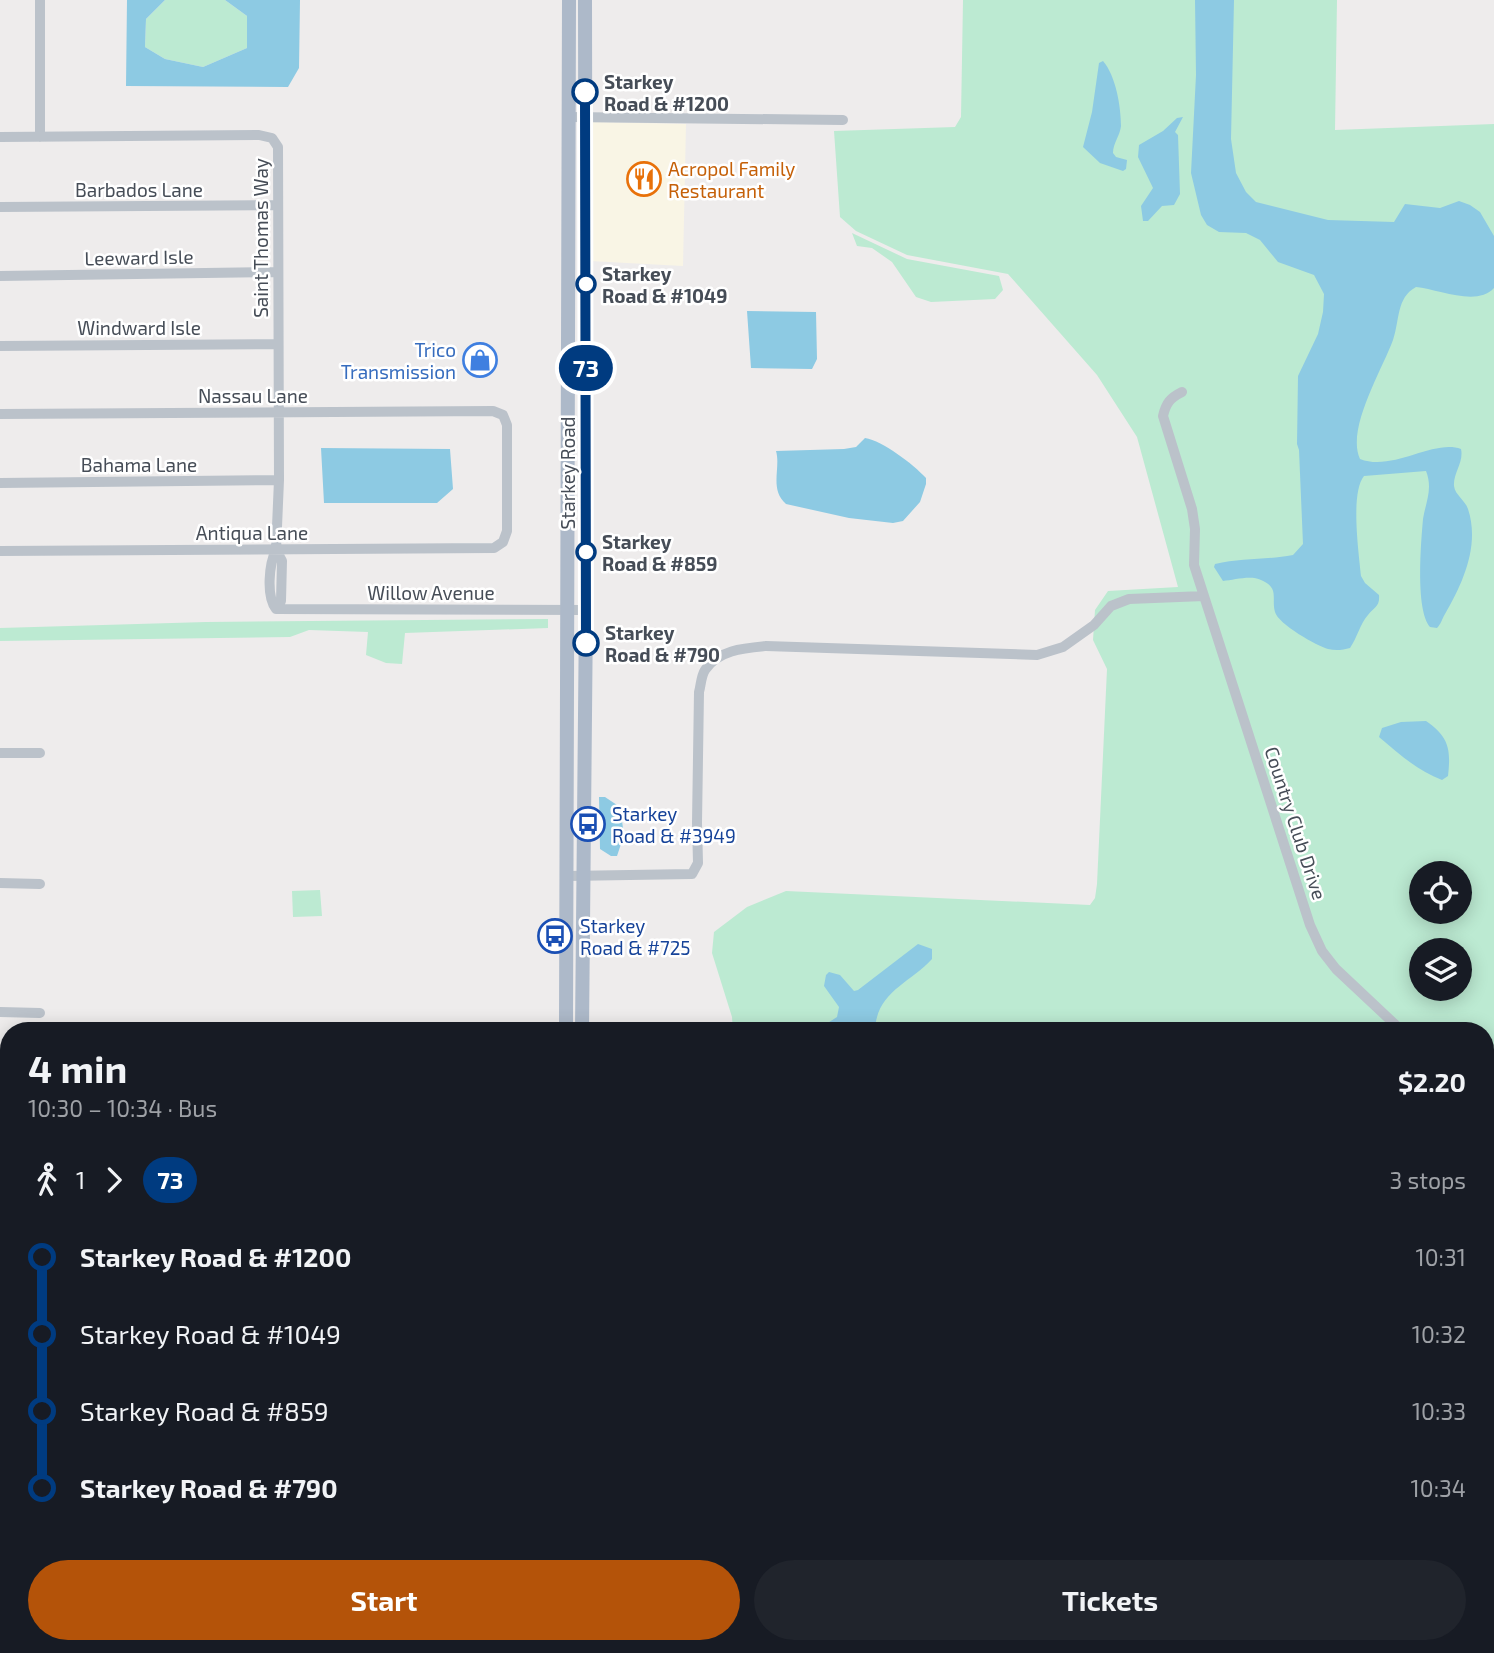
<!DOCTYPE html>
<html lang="en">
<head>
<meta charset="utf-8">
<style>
	body { margin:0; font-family:"Exo 2",sans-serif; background:#20242c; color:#f1f3f6; height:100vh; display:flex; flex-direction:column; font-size:26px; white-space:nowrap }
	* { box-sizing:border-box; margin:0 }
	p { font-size:23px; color:#9ea1a6 }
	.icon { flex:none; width:38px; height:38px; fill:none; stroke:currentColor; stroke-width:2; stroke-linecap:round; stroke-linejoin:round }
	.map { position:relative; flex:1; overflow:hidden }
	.details { position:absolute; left:0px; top:1022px; width:1494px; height:632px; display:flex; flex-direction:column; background:#171b24; border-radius:28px 28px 0 0; box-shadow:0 4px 18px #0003 }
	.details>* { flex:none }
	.badge { padding:0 14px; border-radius:23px; font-size:24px; line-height:46px }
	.tools { position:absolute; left:1409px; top:861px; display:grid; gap:14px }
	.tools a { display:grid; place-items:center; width:63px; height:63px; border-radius:50%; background:#171b24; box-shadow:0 4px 18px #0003; font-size:35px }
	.map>.badge { position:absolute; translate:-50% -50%; box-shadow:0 0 0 4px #fff }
	.legs { display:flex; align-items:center; gap:10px; height:77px; padding:0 28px; font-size:23px }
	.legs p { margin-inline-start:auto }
	.headline { display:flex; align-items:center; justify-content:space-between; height:119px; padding:0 28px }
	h1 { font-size:38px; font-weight:700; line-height:52px }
	.button { display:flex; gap:14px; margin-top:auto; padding:14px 28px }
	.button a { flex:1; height:80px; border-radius:42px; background:#b45309; color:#fff; font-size:28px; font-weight:700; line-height:80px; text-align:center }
	.button a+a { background:#20242c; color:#f1f3f6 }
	ul { padding:0 28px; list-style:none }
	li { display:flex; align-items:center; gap:24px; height:77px; font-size:26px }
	li i { display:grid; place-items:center; width:10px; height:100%; margin:0 9px; background:currentColor }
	li i::after { content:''; width:18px; height:18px; margin:-9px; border:5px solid; border-radius:50%; background:#171b24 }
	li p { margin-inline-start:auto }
	li:first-child i { background:linear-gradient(#0000 50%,currentColor 0) }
	li:last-child i { background:linear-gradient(currentColor 50%,#0000 0) }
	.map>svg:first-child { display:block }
</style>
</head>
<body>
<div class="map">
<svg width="1494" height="1653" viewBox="0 0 1494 1653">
	<rect width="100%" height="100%" fill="#eeecec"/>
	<path fill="#f9f5e5" d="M 590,122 L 686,124 L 683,266 L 590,261 Z
		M 0,1570 L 9,1570 L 9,1645 L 118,1645 L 118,1653 L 4,1653 L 1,1640 Z
		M 127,1645 L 548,1645 L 548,1651 L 547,1653 L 127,1653 Z"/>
	<path fill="#bcead2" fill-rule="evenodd" d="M 165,0 L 225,0 L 247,16 L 247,48 L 203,67 L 165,59 L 145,47 L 146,19 Z
		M 963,0 L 1337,0 L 1335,130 L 1494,124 L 1494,1287 L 1486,1287 L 1486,1031 L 733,1031 L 732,1017 L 712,953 L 714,932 L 747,907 L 786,891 L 1090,905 L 1095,898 L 1097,884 L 1107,669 L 1093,640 L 1095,610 L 1108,591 L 1178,587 L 1137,437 L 1097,375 L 1008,274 L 907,255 L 856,231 L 840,217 L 834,131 L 955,127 L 961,117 ZM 1421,873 L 1460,873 L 1460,912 L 1421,912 ZM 1421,950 L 1460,950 L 1460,989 L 1421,989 Z
		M 852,233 L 907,259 L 999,276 L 1003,290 L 995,299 L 931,302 L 916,297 L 892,262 L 872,248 L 857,246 Z
		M 548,619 L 548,628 L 405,633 L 402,664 L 386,663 L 366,655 L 368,632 L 309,630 L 290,637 L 0,641 L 0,628 L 206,622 Z
		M 320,890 L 322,916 L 293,917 L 292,891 Z
		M 757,1645 L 825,1645 L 825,1653 L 756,1653 Z"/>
	<path fill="#8dcae3" d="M 127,0 L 165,0 L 146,19 L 145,47 L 165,59 L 203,67 L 247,48 L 247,16 L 225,0 L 300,0 L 299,68 L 288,87 L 126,86 Z
		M 1195,0 L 1234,0 L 1231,139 L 1236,173 L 1246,192 L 1256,202 L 1328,220 L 1394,222 L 1405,204 L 1440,208 L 1459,201 L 1470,205 L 1480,212 L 1494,236 L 1494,288 C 1477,307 1438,289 1416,287 C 1396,298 1400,320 1393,340 C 1382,370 1346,429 1360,459 C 1393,472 1433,439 1461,449 C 1464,462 1453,473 1454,486 C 1455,495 1465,500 1468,509 C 1480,545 1463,583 1445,614 C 1442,619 1441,624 1437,628 L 1430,627 C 1415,610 1421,542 1423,519 C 1426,501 1433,489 1426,471 L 1364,476 C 1350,493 1359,554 1361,576 L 1365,583 L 1379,595 C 1380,607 1374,607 1368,615 C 1360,624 1357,638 1350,648 C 1343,650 1336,651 1328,649 C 1317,646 1278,624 1275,612 C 1271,598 1280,588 1261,580 C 1251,575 1234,580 1223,581 L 1214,567 L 1215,564 C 1241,558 1267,560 1293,555 L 1303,544 L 1299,450 L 1297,444 L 1298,376 L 1318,334 L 1323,312 L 1324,294 L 1314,275 L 1278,262 L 1260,240 L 1246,233 L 1219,232 L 1207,225 L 1201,215 L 1191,173 L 1196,75 Z
		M 1103,61 C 1116,76 1121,107 1121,126 C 1120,136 1113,143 1113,153 L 1116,157 L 1127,160 L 1126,169 L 1123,171 L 1100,163 L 1083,147 L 1092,112 L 1099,63 Z
		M 1183,117 L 1175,132 L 1178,135 L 1180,194 L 1174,205 L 1162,206 L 1148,221 L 1143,221 L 1141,206 L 1153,188 L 1138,157 L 1139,145 L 1163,131 L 1177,118 Z
		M 747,311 L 816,312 L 817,359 L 812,369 L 751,368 Z
		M 865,438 C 883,441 913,464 926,478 L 926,484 L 920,502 L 903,521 L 893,523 L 849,518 L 786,504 C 769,489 781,468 776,451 L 844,449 L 856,447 Z
		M 321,448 L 450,449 L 453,489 L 437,503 L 324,503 Z
		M 1426,721 C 1449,737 1451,749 1448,776 L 1442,780 C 1418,771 1399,754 1379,737 L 1382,728 L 1401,722 Z
		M 599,797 L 605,797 L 620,807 L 624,835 L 617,856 L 611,856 L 600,849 Z
		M 918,944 L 932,949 L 932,959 C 909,984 876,992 875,1031 L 794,1031 L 823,1026 L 837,1017 L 839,1007 L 824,986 L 826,975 L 829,972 L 840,975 L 854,991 L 858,990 Z"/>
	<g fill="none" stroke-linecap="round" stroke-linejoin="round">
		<path stroke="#bbc2ca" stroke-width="10" d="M 40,0 L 40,137
			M 569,117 L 843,120
			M 0,137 L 259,135 L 272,138 L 278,147 L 279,480 L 276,550 L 282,561 L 281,601 L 276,609
			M 0,207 L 278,205
			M 0,276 L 278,272
			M 0,346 L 278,344
			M 1182,392 C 1170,398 1166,403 1163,416 L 1192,509 L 1195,529 L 1194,565 L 1204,596
			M 0,414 L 493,411 L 503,415 L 507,425 L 507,531 L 503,542 L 494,548 L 0,551
			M 0,483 L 279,480
			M 276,609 L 586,610
			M 276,609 C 266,596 269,564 276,550
			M 0,753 L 40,753
			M 567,876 L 692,874 L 698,863 L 697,823 L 699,692 C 701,685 701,676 705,670 C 718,650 744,648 766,646 L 1037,655 L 1063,647 L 1094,625 L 1111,606 L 1129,599 L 1204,596 L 1310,925 L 1322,951 L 1336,969 L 1402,1031
			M 0,883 L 40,884
			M 0,1012 L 40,1013
			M 0,1141 L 9,1141
			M 1486,1173 L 1494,1183
			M 0,1401 L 9,1401
			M 1486,1421 L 1494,1421
			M 1262,1645 L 1264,1653
			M 123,1653 L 123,1645
			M 730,1653 L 730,1645
			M 895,1653 L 895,1645
			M 1089,1653 L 1090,1645"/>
		<path stroke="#adb9c9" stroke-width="14" d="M 566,1031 L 569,0
			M 582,1031 L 586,610 L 585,0
			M 561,1645 L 561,1653
			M 581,1653 L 581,1645"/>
	</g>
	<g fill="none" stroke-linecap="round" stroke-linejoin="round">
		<g stroke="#fff" stroke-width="16">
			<path id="line-1" d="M 585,92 L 586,643"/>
		</g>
		<use href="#line-1" stroke="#003b80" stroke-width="10"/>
	</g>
	<defs>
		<g id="restaurant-ring" transform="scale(1.75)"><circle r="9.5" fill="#fff" stroke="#e8710a" stroke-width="1.5"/><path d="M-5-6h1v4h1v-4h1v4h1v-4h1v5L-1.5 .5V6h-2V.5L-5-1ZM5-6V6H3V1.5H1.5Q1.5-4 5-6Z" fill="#e8710a"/></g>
		<g id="shop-ring" transform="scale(1.75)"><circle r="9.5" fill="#fff" stroke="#3f7fe0" stroke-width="1.5"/><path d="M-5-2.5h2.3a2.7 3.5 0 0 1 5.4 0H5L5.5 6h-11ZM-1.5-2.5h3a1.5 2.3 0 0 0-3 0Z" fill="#3f7fe0"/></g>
		<g id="bus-ring" transform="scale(1.75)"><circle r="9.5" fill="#fff" stroke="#1a4fb4" stroke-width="1.5"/><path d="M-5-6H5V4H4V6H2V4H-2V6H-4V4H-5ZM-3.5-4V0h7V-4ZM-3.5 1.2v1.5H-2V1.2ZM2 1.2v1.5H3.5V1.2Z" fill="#1a4fb4"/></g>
	</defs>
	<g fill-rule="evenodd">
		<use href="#restaurant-ring" x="644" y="179"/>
		<use href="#shop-ring" x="480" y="360"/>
		<use href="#bus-ring" x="588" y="824"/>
		<use href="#bus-ring" x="555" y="936"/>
	</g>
	<g fill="#fff" stroke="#003b80" stroke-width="3.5">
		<circle cx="585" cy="92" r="12"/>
		<circle cx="586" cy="284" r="9"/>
		<circle cx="586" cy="552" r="9"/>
		<circle cx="586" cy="643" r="12"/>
	</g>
	<g text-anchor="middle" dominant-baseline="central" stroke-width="5" stroke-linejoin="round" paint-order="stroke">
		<g font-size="19" font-weight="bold" fill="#464d57" stroke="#fff" text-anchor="start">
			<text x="604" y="81">Starkey<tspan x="604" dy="22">Road &amp; #1200</tspan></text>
			<text x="602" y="273">Starkey<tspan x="602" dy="22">Road &amp; #1049</tspan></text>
			<text x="602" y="541">Starkey<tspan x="602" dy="22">Road &amp; #859</tspan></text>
			<text x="605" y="632">Starkey<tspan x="605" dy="22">Road &amp; #790</tspan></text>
		</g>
		<g font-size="19" fill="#c56008" stroke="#fff" text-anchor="start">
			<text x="668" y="168">Acropol Family<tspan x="668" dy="22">Restaurant</tspan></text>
		</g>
		<g font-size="19" fill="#464d57" stroke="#fff">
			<text x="139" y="189">Barbados Lane</text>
			<text transform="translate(260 238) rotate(-90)">Saint Thomas Way</text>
			<text transform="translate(139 257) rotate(-1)">Leeward Isle</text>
			<text x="139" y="327">Windward Isle</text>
			<text x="253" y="395">Nassau Lane</text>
			<text x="139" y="464">Bahama Lane</text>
			<text transform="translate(567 473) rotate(-90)">Starkey Road</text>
			<text x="252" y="532">Antiqua Lane</text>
			<text x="431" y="592">Willow Avenue</text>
			<text transform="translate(1296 823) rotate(72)">Country Club Drive</text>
		</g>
		<g font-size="19" fill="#366cbe" stroke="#fff" text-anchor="end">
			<text x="456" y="349">Trico<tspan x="456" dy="22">Transmission</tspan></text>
		</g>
		<g font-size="19" fill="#164399" stroke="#fff" text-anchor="start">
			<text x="612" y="813">Starkey<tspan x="612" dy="22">Road &amp; #3949</tspan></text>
			<text x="580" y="925">Starkey<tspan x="580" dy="22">Road &amp; #725</tspan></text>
		</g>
	</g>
</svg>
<div class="tools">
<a><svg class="icon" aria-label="locate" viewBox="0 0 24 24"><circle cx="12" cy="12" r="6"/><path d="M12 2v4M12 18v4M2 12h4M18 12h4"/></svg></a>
<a><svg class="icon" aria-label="layers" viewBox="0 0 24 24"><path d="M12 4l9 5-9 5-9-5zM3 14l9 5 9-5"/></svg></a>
</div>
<b class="badge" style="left:586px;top:368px;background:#003b80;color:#fff">73</b>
<section class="details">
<div class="headline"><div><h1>4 min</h1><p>10:30 – 10:34 · Bus</p></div><b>$2.20</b></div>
<div class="legs"><svg class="icon" aria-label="walk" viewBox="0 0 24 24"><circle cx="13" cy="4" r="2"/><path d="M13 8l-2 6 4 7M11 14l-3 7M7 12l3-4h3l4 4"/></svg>1<svg class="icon" aria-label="forward" viewBox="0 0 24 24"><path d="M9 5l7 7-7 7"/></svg><b class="badge" style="background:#003b80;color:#fff">73</b><p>3 stops</p></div>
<ul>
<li><i style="color:#003b80"></i><b>Starkey Road &amp; #1200</b><p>10:31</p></li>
<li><i style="color:#003b80"></i><span>Starkey Road &amp; #1049</span><p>10:32</p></li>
<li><i style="color:#003b80"></i><span>Starkey Road &amp; #859</span><p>10:33</p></li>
<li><i style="color:#003b80"></i><b>Starkey Road &amp; #790</b><p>10:34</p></li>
</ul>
<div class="button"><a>Start</a><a>Tickets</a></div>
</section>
</div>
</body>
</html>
